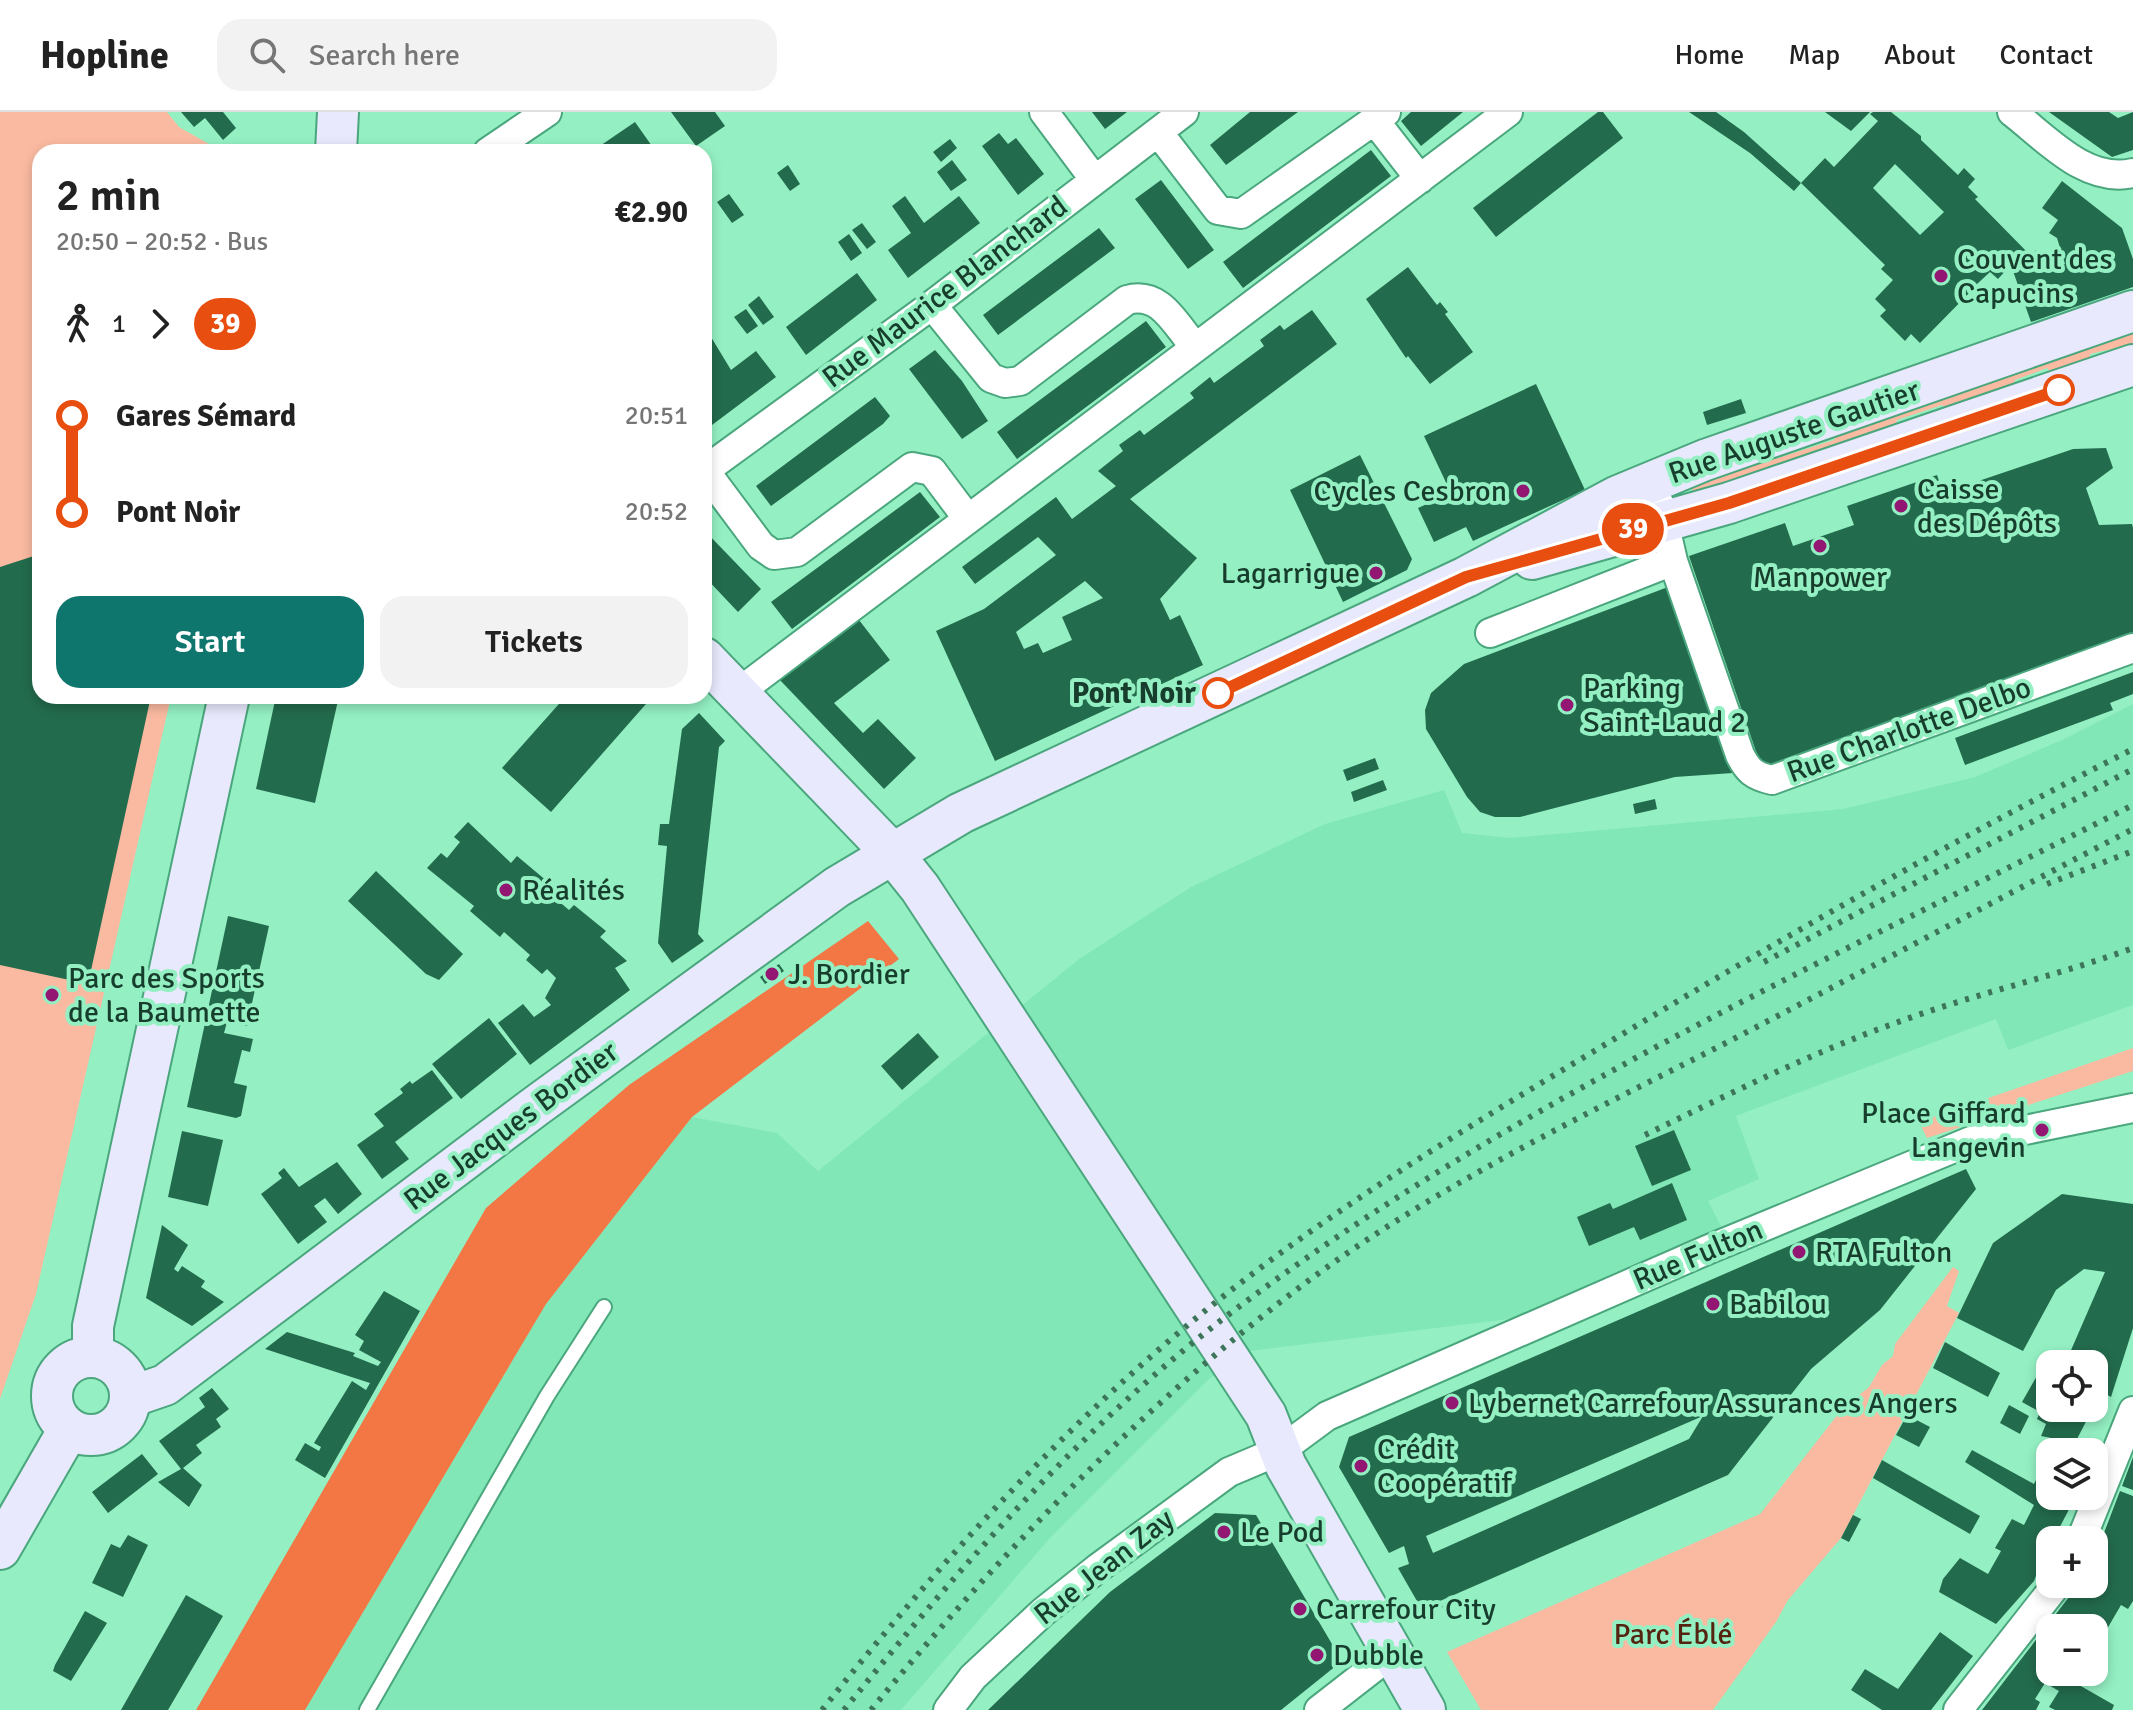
<!DOCTYPE html>
<html lang="en">
<head>
<meta charset="utf-8">
<style>
	body { margin:0; font-family:Signika,sans-serif; background:#f2f2f2; color:#222; height:100vh; display:flex; flex-direction:column; font-size:30px; white-space:nowrap }
	* { box-sizing:border-box; margin:0 }
	p { font-size:26px; color:#767676 }
	.icon { flex:none; width:44px; height:44px; fill:none; stroke:currentColor; stroke-width:2; stroke-linecap:round; stroke-linejoin:round }
	.map { position:relative; flex:1; overflow:hidden }
	.drawer { position:absolute; left:32px; top:32px; width:680px; height:560px; display:flex; flex-direction:column; background:#fff; border-radius:24px; box-shadow:0 4px 12px #0003 }
	.drawer>* { flex:none }
	.badge { padding:0 16px; border-radius:26px; font-size:28px; line-height:52px }
	.controls { position:absolute; left:2036px; top:1238px; display:grid; gap:16px }
	.controls a { display:grid; place-items:center; width:72px; height:72px; border-radius:16px; background:#fff; box-shadow:0 4px 12px #0003; font-size:40px }
	.map>.badge { position:absolute; translate:-50% -50%; box-shadow:0 0 0 4px #fff }
	.legs { display:flex; align-items:center; gap:12px; height:88px; padding:0 24px; font-size:26px }
	.legs p { margin-inline-start:auto }
	.overview { display:flex; align-items:center; justify-content:space-between; height:136px; padding:0 24px }
	h1 { font-size:44px; font-weight:600; line-height:60px }
	.button { display:flex; gap:16px; margin-top:auto; padding:16px 24px }
	.button a { flex:1; height:92px; border-radius:24px; background:#0f766e; color:#fff; font-size:32px; font-weight:600; line-height:92px; text-align:center }
	.button a+a { background:#f2f2f2; color:#222 }
	ul { padding:0 24px; list-style:none }
	li { display:flex; align-items:center; gap:28px; height:96px; font-size:30px }
	li i { display:grid; place-items:center; width:12px; height:100%; margin:0 10px; background:currentColor }
	li i::after { content:''; width:20px; height:20px; margin:-10px; border:6px solid; border-radius:50%; background:#fff }
	li p { margin-inline-start:auto }
	li:first-child i { background:linear-gradient(#0000 50%,currentColor 0) }
	li:last-child i { background:linear-gradient(currentColor 50%,#0000 0) }
	header { display:flex; align-items:center; gap:48px; box-sizing:border-box; height:112px; padding:0 40px; background:#fff; border-bottom:2px solid #e0e0e0 }
	header strong { font-size:38px }
	nav { display:flex; gap:44px; margin-inline-start:auto; font-size:28px }
	.search { width:560px; height:72px; background:#f2f2f2; display:flex; align-items:center; gap:20px; box-sizing:border-box; padding:0 28px; border-radius:24px; color:#767676; font-size:30px }
	.map>svg:first-child { display:block }
</style>
</head>
<body>
<header>
<strong>Hopline</strong>
<div class="search"><svg class="icon" aria-label="search" viewBox="0 0 24 24"><circle cx="10" cy="10" r="6"/><path d="M15 15l6 6"/></svg>Search here</div>
<nav><a>Home</a><a>Map</a><a>About</a><a>Contact</a></nav>
</header>
<div class="map">
<svg width="2133" height="1598" viewBox="0 0 2133 1598">
	<rect width="100%" height="100%" fill="#94f0c3"/>
	<path fill="#82e7b6" d="M 2133,592 L 2133,893 L 2008,938 L 1996,907 L 1736,1004 L 1759,1067 L 1708,1089 L 1722,1116 L 1525,1205 L 1250,1239 L 1209,1267 L 1050,1426 L 901,1598 L 305,1598 L 546,1192 L 692,1005 L 777,1021 L 818,1059 L 1079,847 L 1191,775 L 1325,712 L 1444,678 L 1462,721 L 1510,726 L 1843,697 L 1975,665 L 2062,628 Z"/>
	<path fill="#fabaa1" d="M 0,0 L 167,0 L 179,15 L 223,40 L 40,40 L 40,584 L 171,584 L 36,1182 L 0,1287 Z
		M 2133,220 L 2133,232 L 2090,242 L 2090,248 L 2051,261 L 2047,256 L 2015,268 L 2014,273 L 1946,297 L 1942,293 L 1897,308 L 1896,314 L 1694,382 L 1691,374 L 1834,328 L 1838,318 Z
		M 2133,936 L 2133,959 L 1927,1026 L 1919,1010 Z
		M 1953,1155 L 1959,1159 L 1947,1194 L 1959,1201 L 1841,1426 L 1788,1488 L 1776,1510 L 1713,1598 L 1481,1598 L 1447,1540 L 1760,1402 L 1842,1297 L 1869,1275 L 1882,1253 L 1893,1244 L 1895,1232 Z"/>
	<path fill="#f37745" d="M 868,809 L 899,847 L 692,1005 L 546,1192 L 305,1598 L 196,1598 L 486,1096 L 629,973 Z"/>
	<path fill="#236b4d" fill-rule="evenodd" d="M 181,0 L 223,0 L 236,16 L 223,28 L 205,6 L 194,15 Z
		M 671,0 L 715,0 L 725,14 L 696,34 Z
		M 1092,0 L 1127,0 L 1105,17 Z
		M 1250,0 L 1298,0 L 1226,53 L 1210,33 Z
		M 1411,0 L 1463,0 L 1421,34 L 1401,9 Z
		M 1598,0 L 1603,0 L 1623,26 L 1496,125 L 1473,96 Z
		M 1689,0 L 1716,0 L 1744,20 L 1801,71 L 1794,79 L 1750,41 Z
		M 1825,0 L 1870,0 L 1851,19 Z
		M 1873,0 L 1891,0 L 1921,24 L 1921,28 L 1958,63 L 1964,56 L 1975,67 L 1968,75 L 1978,85 L 1975,87 L 2031,144 L 2036,138 L 2044,160 L 2065,152 L 2057,126 L 2049,121 L 2058,108 L 2042,96 L 2062,69 L 2122,116 L 2133,147 L 2133,175 L 2031,210 L 2013,159 L 2009,155 L 1998,167 L 1990,160 L 1976,173 L 1981,180 L 1975,175 L 1920,231 L 1911,222 L 1905,229 L 1880,204 L 1886,198 L 1875,187 L 1893,168 L 1881,157 L 1885,153 L 1801,71 L 1825,46 L 1834,55 L 1878,9 L 1870,2 ZM 1895,52 L 1944,100 L 1920,123 L 1873,76 Z
		M 2049,0 L 2109,0 L 2118,6 L 2133,0 L 2133,38 L 2112,45 Z
		M 635,10 L 654,37 L 650,40 L 591,40 Z
		M 999,21 L 1008,32 L 1016,26 L 1044,62 L 1018,83 L 982,34 Z
		M 950,27 L 957,36 L 941,50 L 933,40 Z
		M 1371,38 L 1391,64 L 1243,176 L 1223,150 Z
		M 952,48 L 967,68 L 951,79 L 937,60 Z
		M 788,53 L 800,72 L 790,79 L 777,61 Z
		M 1161,68 L 1214,138 L 1188,157 L 1135,87 Z
		M 729,82 L 744,103 L 732,111 L 717,90 Z
		M 905,84 L 924,111 L 959,84 L 980,111 L 908,166 L 888,138 L 911,121 L 892,94 Z
		M 862,111 L 876,130 L 867,137 L 852,118 Z
		M 1099,116 L 1115,136 L 998,223 L 983,203 Z
		M 849,122 L 862,141 L 851,149 L 838,130 Z
		M 1408,155 L 1437,193 L 1440,190 L 1448,200 L 1445,202 L 1473,240 L 1430,272 L 1408,244 L 1406,246 L 1366,187 Z
		M 857,161 L 877,188 L 806,243 L 786,215 Z
		M 759,184 L 774,205 L 763,213 L 748,193 Z
		M 746,197 L 758,214 L 747,222 L 734,205 Z
		M 1312,198 L 1337,232 L 1130,387 L 1197,446 L 1160,487 L 1170,508 L 1180,503 L 1203,553 L 995,649 L 936,519 L 984,497 L 1056,443 L 1038,425 L 975,472 L 962,455 L 1056,385 L 1072,407 L 1116,374 L 1098,359 L 1123,339 L 1119,333 L 1140,318 L 1144,323 L 1194,286 L 1190,281 L 1210,265 L 1214,271 L 1264,234 L 1260,228 L 1280,213 L 1284,218 ZM 1085,469 L 1103,486 L 1062,505 L 1072,528 L 1043,541 L 1038,531 L 1024,537 L 1016,520 Z
		M 1146,209 L 1166,235 L 1017,347 L 997,320 Z
		M 711,225 L 731,258 L 756,239 L 776,265 L 704,319 L 704,277 L 709,273 L 704,266 L 704,230 Z
		M 935,238 L 962,269 L 988,309 L 962,327 L 909,257 Z
		M 1536,272 L 1585,378 L 1473,429 L 1466,415 L 1434,430 L 1418,396 L 1451,381 L 1424,324 Z
		M 875,285 L 890,304 L 883,312 L 771,394 L 756,374 Z
		M 1741,287 L 1746,301 L 1707,313 L 1703,300 Z
		M 2106,336 L 2113,356 L 2086,376 L 2099,413 L 2132,412 L 2133,416 L 2133,529 L 1762,657 L 1689,444 L 1785,411 L 1793,434 L 1854,413 L 1847,394 L 1937,363 L 1943,381 L 2073,337 Z
		M 1360,343 L 1412,447 L 1407,458 L 1343,490 L 1290,378 Z
		M 920,380 L 940,405 L 792,517 L 771,490 Z
		M 704,418 L 761,477 L 738,500 L 704,464 Z
		M 40,442 L 40,584 L 151,584 L 88,872 L 0,853 L 0,455 Z
		M 1668,475 L 1733,661 L 1675,665 L 1520,705 L 1495,705 L 1480,700 L 1467,685 L 1426,617 L 1425,598 L 1431,581 L 1464,552 Z
		M 859,508 L 890,548 L 834,591 L 863,621 L 878,607 L 916,646 L 884,677 L 779,567 Z
		M 2133,560 L 2133,582 L 2110,591 L 2113,598 L 1965,653 L 1955,626 Z
		M 276,584 L 339,584 L 315,691 L 256,677 Z
		M 566,584 L 653,584 L 551,700 L 502,656 Z
		M 699,601 L 725,629 L 719,635 L 698,822 L 704,829 L 672,851 L 658,831 L 667,734 L 658,733 L 660,712 L 669,712 L 682,617 Z
		M 1375,646 L 1379,657 L 1347,669 L 1343,658 Z
		M 1383,668 L 1387,678 L 1354,690 L 1351,680 Z
		M 1655,687 L 1657,697 L 1635,702 L 1633,692 Z
		M 468,710 L 511,751 L 517,744 L 548,770 L 543,776 L 569,798 L 574,793 L 606,819 L 600,825 L 627,849 L 615,856 L 630,878 L 530,953 L 498,911 L 523,892 L 534,905 L 551,893 L 545,886 L 556,866 L 547,857 L 542,862 L 526,848 L 530,843 L 504,820 L 500,825 L 470,799 L 474,794 L 427,756 L 441,741 L 447,746 L 460,730 L 454,725 Z
		M 376,759 L 463,842 L 439,868 L 426,862 L 348,789 Z
		M 228,804 L 269,814 L 247,914 L 227,910 L 224,921 L 253,927 L 250,940 L 242,938 L 234,971 L 247,974 L 241,1004 L 236,1006 L 187,995 Z
		M 779,852 L 784,859 L 765,872 L 760,865 Z
		M 489,906 L 517,942 L 461,987 L 432,952 Z
		M 918,921 L 939,945 L 902,978 L 881,954 Z
		M 432,958 L 453,986 L 395,1030 L 409,1047 L 382,1067 L 357,1033 L 384,1014 L 374,1002 L 403,981 L 400,977 L 410,969 L 412,972 Z
		M 1674,1018 L 1691,1058 L 1652,1074 L 1635,1034 Z
		M 182,1019 L 223,1028 L 208,1094 L 168,1085 Z
		M 337,1050 L 362,1082 L 338,1102 L 325,1086 L 314,1094 L 327,1110 L 298,1132 L 261,1082 L 282,1066 L 278,1061 L 284,1056 L 299,1075 Z
		M 1966,1057 L 1976,1077 L 1880,1198 L 1811,1257 L 1728,1363 L 1440,1489 L 1443,1495 L 1425,1503 L 1398,1456 L 1409,1452 L 1404,1434 L 1389,1441 L 1339,1355 L 1349,1325 ZM 1703,1304 L 1689,1327 L 1433,1441 L 1426,1424 Z
		M 1672,1071 L 1687,1108 L 1640,1128 L 1634,1115 L 1589,1134 L 1577,1105 L 1610,1091 L 1613,1097 Z
		M 2062,1082 L 2133,1092 L 2133,1216 L 2111,1285 L 2102,1280 L 2094,1294 L 2094,1252 L 2065,1252 L 2105,1160 L 2084,1157 L 2056,1178 L 2023,1239 L 1957,1206 L 1993,1131 Z
		M 162,1113 L 188,1133 L 174,1157 L 178,1160 L 182,1154 L 205,1169 L 201,1175 L 224,1190 L 192,1214 L 146,1186 Z
		M 384,1179 L 420,1199 L 325,1366 L 295,1348 L 305,1331 L 319,1339 L 321,1335 L 314,1331 L 352,1269 L 366,1278 L 370,1271 L 265,1237 L 287,1220 L 355,1241 L 353,1244 L 378,1254 L 381,1250 L 359,1238 L 364,1229 L 355,1223 Z
		M 1945,1230 L 2000,1261 L 1988,1285 L 1933,1256 Z
		M 2038,1262 L 2050,1268 L 2050,1296 L 2093,1296 L 2076,1329 L 2093,1337 L 2092,1340 L 2050,1340 L 2050,1384 L 2076,1384 L 2053,1428 L 2050,1428 L 2034,1469 L 1996,1512 L 1939,1480 L 1943,1467 L 1960,1446 L 1988,1462 L 2001,1439 L 1995,1436 L 2012,1407 L 2024,1413 L 2034,1393 L 1965,1350 L 1972,1338 L 2034,1372 L 2056,1327 L 2041,1324 L 2046,1312 L 2037,1307 L 2040,1300 L 2022,1290 Z
		M 212,1276 L 229,1297 L 216,1307 L 221,1315 L 196,1333 L 202,1341 L 183,1356 L 202,1373 L 189,1395 L 158,1370 L 181,1357 L 159,1329 L 205,1295 L 199,1286 Z
		M 2009,1293 L 2029,1304 L 2020,1322 L 2000,1311 Z
		M 1907,1303 L 1930,1315 L 1919,1335 L 1896,1323 Z
		M 142,1342 L 158,1362 L 108,1401 L 92,1380 Z
		M 2133,1345 L 2133,1378 L 2122,1374 Z
		M 1882,1348 L 1980,1404 L 1970,1422 L 1873,1366 Z
		M 2120,1379 L 2133,1384 L 2133,1489 L 2128,1497 L 2121,1493 L 2107,1517 L 2093,1509 L 2089,1516 L 2050,1516 L 2050,1560 L 2089,1560 L 2079,1573 L 2114,1593 L 2112,1598 L 2055,1598 L 2049,1595 L 2059,1579 L 2045,1571 L 2035,1587 L 2040,1590 L 2036,1598 L 1982,1598 L 2079,1472 L 2094,1472 L 2094,1447 Z
		M 1215,1401 L 1256,1403 L 1342,1549 L 1281,1598 L 988,1598 L 1110,1480 Z
		M 1853,1403 L 1861,1407 L 1849,1430 L 1841,1426 Z
		M 128,1423 L 148,1433 L 123,1485 L 92,1471 L 111,1432 L 120,1436 Z
		M 186,1483 L 223,1504 L 168,1598 L 121,1598 Z
		M 85,1499 L 107,1511 L 71,1569 L 53,1559 L 55,1553 Z
		M 1940,1520 L 1973,1544 L 1931,1598 L 1882,1598 L 1851,1578 L 1865,1557 L 1898,1577 Z"/>
	<g fill="none" stroke-linecap="round" stroke-linejoin="round">
		<g stroke="#4aa67d" stroke-width="18">
			<path id="lane" d="M 367,1598 L 547,1284 L 604,1195"/>
		</g>
		<g stroke="#4aa67d" stroke-width="32">
			<path id="street" d="M 1044,0 L 1094,67
				M 2012,0 C 2046,26 2086,72 2133,61
				M 1375,9 L 1420,67
				M 1158,20 L 1218,98 L 1241,102 L 1386,0
				M 488,40 L 547,0
				M 932,193 L 991,266 L 1005,271 L 1020,269 L 1127,188 C 1161,178 1176,214 1195,235
				M 704,359 L 932,193 L 1184,0
				M 705,359 L 761,434 L 774,443 L 797,440 L 912,355 L 932,359 L 968,407
				M 1660,393 L 1673,449 L 1740,643 C 1748,659 1754,664 1772,668 L 2133,536
				M 1490,521 L 1673,449
				M 739,580 L 1508,0
				M 2081,1428 L 2133,1299
				M 948,1598 L 973,1565 L 1043,1500 L 1098,1456 L 1229,1360 L 1281,1338 L 1327,1304 L 1707,1138 L 1971,1029 L 2133,996
				M 1319,1598 L 1391,1542
				M 1958,1598 L 2057,1472"/>
		</g>
		<g stroke="#4aa67d" stroke-width="44">
			<path id="secondary" d="M 336,40 L 338,0
				M 1532,447 L 1729,391 L 2133,253
				M 704,546 L 892,741 L 920,776 L 1266,1303 L 1286,1354 L 1425,1598
				M52 1284a39 39 0 1 1 78 0a39 39 0 1 1-78 0Z
				M 93,1245 L 93,1214 L 229,584
				M 130,1285 L 165,1273 L 536,994 L 837,775 L 961,701 L 1466,465 L 1618,384 L 1705,348 L 2133,199
				M 0,1437 L 69,1317"/>
		</g>
		<use href="#lane" stroke="#fff" stroke-width="14"/>
		<use href="#street" stroke="#fff" stroke-width="28"/>
		<use href="#secondary" stroke="#e8e9fc" stroke-width="40"/>
		<path stroke="#3d755a" stroke-width="6" stroke-dasharray="4 8" stroke-linecap="butt" d="M 2047,772 L 2133,739
			M 1764,850 L 2133,657
			M 1645,1023 C 1729,982 1813,940 1901,909 C 1977,881 2057,864 2133,836
			M 822,1598 C 940,1450 1068,1308 1216,1190 C 1337,1094 1469,1014 1601,935 C 1775,830 1951,729 2133,637
			M 844,1598 C 959,1456 1082,1314 1228,1203 C 1505,993 1825,850 2133,693
			M 871,1598 C 998,1444 1134,1302 1292,1181 C 1423,1081 1572,1009 1718,935 C 1857,863 1994,789 2133,717"/>
	</g>
	<g fill="none" stroke-linecap="round" stroke-linejoin="round">
		<g stroke="#fff" stroke-width="18">
			<path id="line-1" d="M 1218,581 L 1466,465 L 1729,391 L 2059,278"/>
		</g>
		<use href="#line-1" stroke="#e84e0f" stroke-width="12"/>
	</g>
	<g fill="#931672" stroke="#94f0c3" stroke-width="3">
		<circle cx="1941" cy="164" r="8"/>
		<circle cx="1523" cy="379" r="8"/>
		<circle cx="1901" cy="394" r="8"/>
		<circle cx="1820" cy="434" r="8"/>
		<circle cx="1376" cy="461" r="8"/>
		<circle cx="1567" cy="593" r="8"/>
		<circle cx="506" cy="778" r="8"/>
		<circle cx="772" cy="862" r="8"/>
		<circle cx="52" cy="883" r="8"/>
		<circle cx="2042" cy="1018" r="8"/>
		<circle cx="1799" cy="1140" r="8"/>
		<circle cx="1713" cy="1192" r="8"/>
		<circle cx="1452" cy="1291" r="8"/>
		<circle cx="1361" cy="1354" r="8"/>
		<circle cx="1224" cy="1420" r="8"/>
		<circle cx="1300" cy="1497" r="8"/>
		<circle cx="1317" cy="1543" r="8"/>
	</g>
	<g fill="#fff" stroke="#e84e0f" stroke-width="4">
		<circle cx="2059" cy="278" r="14"/>
		<circle cx="1218" cy="581" r="14"/>
	</g>
	<g text-anchor="middle" dominant-baseline="central" stroke-width="8" stroke-linejoin="round" paint-order="stroke">
		<g font-size="30" fill="#173e2c" stroke="#94f0c3" text-anchor="start">
			<text x="1957" y="147">Couvent des<tspan x="1957" dy="34">Capucins</tspan></text>
			<text x="1917" y="377">Caisse<tspan x="1917" dy="34">des Dépôts</tspan></text>
			<text x="1507" y="379" text-anchor="end">Cycles Cesbron</text>
			<text x="1360" y="461" text-anchor="end">Lagarrigue</text>
			<text x="1820" y="465" text-anchor="middle">Manpower</text>
			<text x="1583" y="576">Parking<tspan x="1583" dy="34">Saint-Laud 2</tspan></text>
			<text x="522" y="778">Réalités</text>
			<text x="788" y="862">J. Bordier</text>
			<text x="68" y="866">Parc des Sports<tspan x="68" dy="34">de la Baumette</tspan></text>
			<text x="2026" y="1001" text-anchor="end">Place Giffard<tspan x="2026" dy="34">Langevin</tspan></text>
			<text x="1815" y="1140">RTA Fulton</text>
			<text x="1729" y="1192">Babilou</text>
			<text x="1468" y="1291">Lybernet Carrefour Assurances Angers</text>
			<text x="1377" y="1337">Crédit<tspan x="1377" dy="34">Coopératif</tspan></text>
			<text x="1240" y="1420">Le Pod</text>
			<text x="1316" y="1497">Carrefour City</text>
			<text x="1333" y="1543">Dubble</text>
		</g>
		<g font-size="30" fill="#173e2c" stroke="#94f0c3">
			<text transform="translate(945 180) rotate(-37)">Rue Maurice Blanchard</text>
			<text transform="translate(1794 320) rotate(-19)">Rue Auguste Gautier</text>
			<text transform="translate(1909 618) rotate(-20)">Rue Charlotte Delbo</text>
			<text transform="translate(511 1014) rotate(-37)">Rue Jacques Bordier</text>
			<text transform="translate(1698 1143) rotate(-23)">Rue Fulton</text>
			<text transform="translate(1104 1455) rotate(-38)">Rue Jean Zay</text>
		</g>
		<g font-size="30" font-weight="bold" fill="#173e2c" stroke="#94f0c3" text-anchor="end">
			<text x="1196" y="581">Pont Noir</text>
		</g>
		<g font-size="30" fill="#542410" stroke="#94f0c3">
			<text x="1673" y="1522">Parc Éblé</text>
		</g>
	</g>
</svg>
<div class="controls">
<a><svg class="icon" aria-label="locate" viewBox="0 0 24 24"><circle cx="12" cy="12" r="6"/><path d="M12 2v4M12 18v4M2 12h4M18 12h4"/></svg></a>
<a><svg class="icon" aria-label="layers" viewBox="0 0 24 24"><path d="M12 4l9 5-9 5-9-5zM3 14l9 5 9-5"/></svg></a>
<a>+</a>
<a>−</a>
</div>
<b class="badge" style="left:1633px;top:417px;background:#e84e0f;color:#fff">39</b>
<section class="drawer">
<div class="overview"><div><h1>2 min</h1><p>20:50 – 20:52 · Bus</p></div><b>€2.90</b></div>
<div class="legs"><svg class="icon" aria-label="walk" viewBox="0 0 24 24"><circle cx="13" cy="4" r="2"/><path d="M13 8l-2 6 4 7M11 14l-3 7M7 12l3-4h3l4 4"/></svg>1<svg class="icon" aria-label="forward" viewBox="0 0 24 24"><path d="M9 5l7 7-7 7"/></svg><b class="badge" style="background:#e84e0f;color:#fff">39</b></div>
<ul>
<li><i style="color:#e84e0f"></i><b>Gares Sémard</b><p>20:51</p></li>
<li><i style="color:#e84e0f"></i><b>Pont Noir</b><p>20:52</p></li>
</ul>
<div class="button"><a>Start</a><a>Tickets</a></div>
</section>
</div>
</body>
</html>
